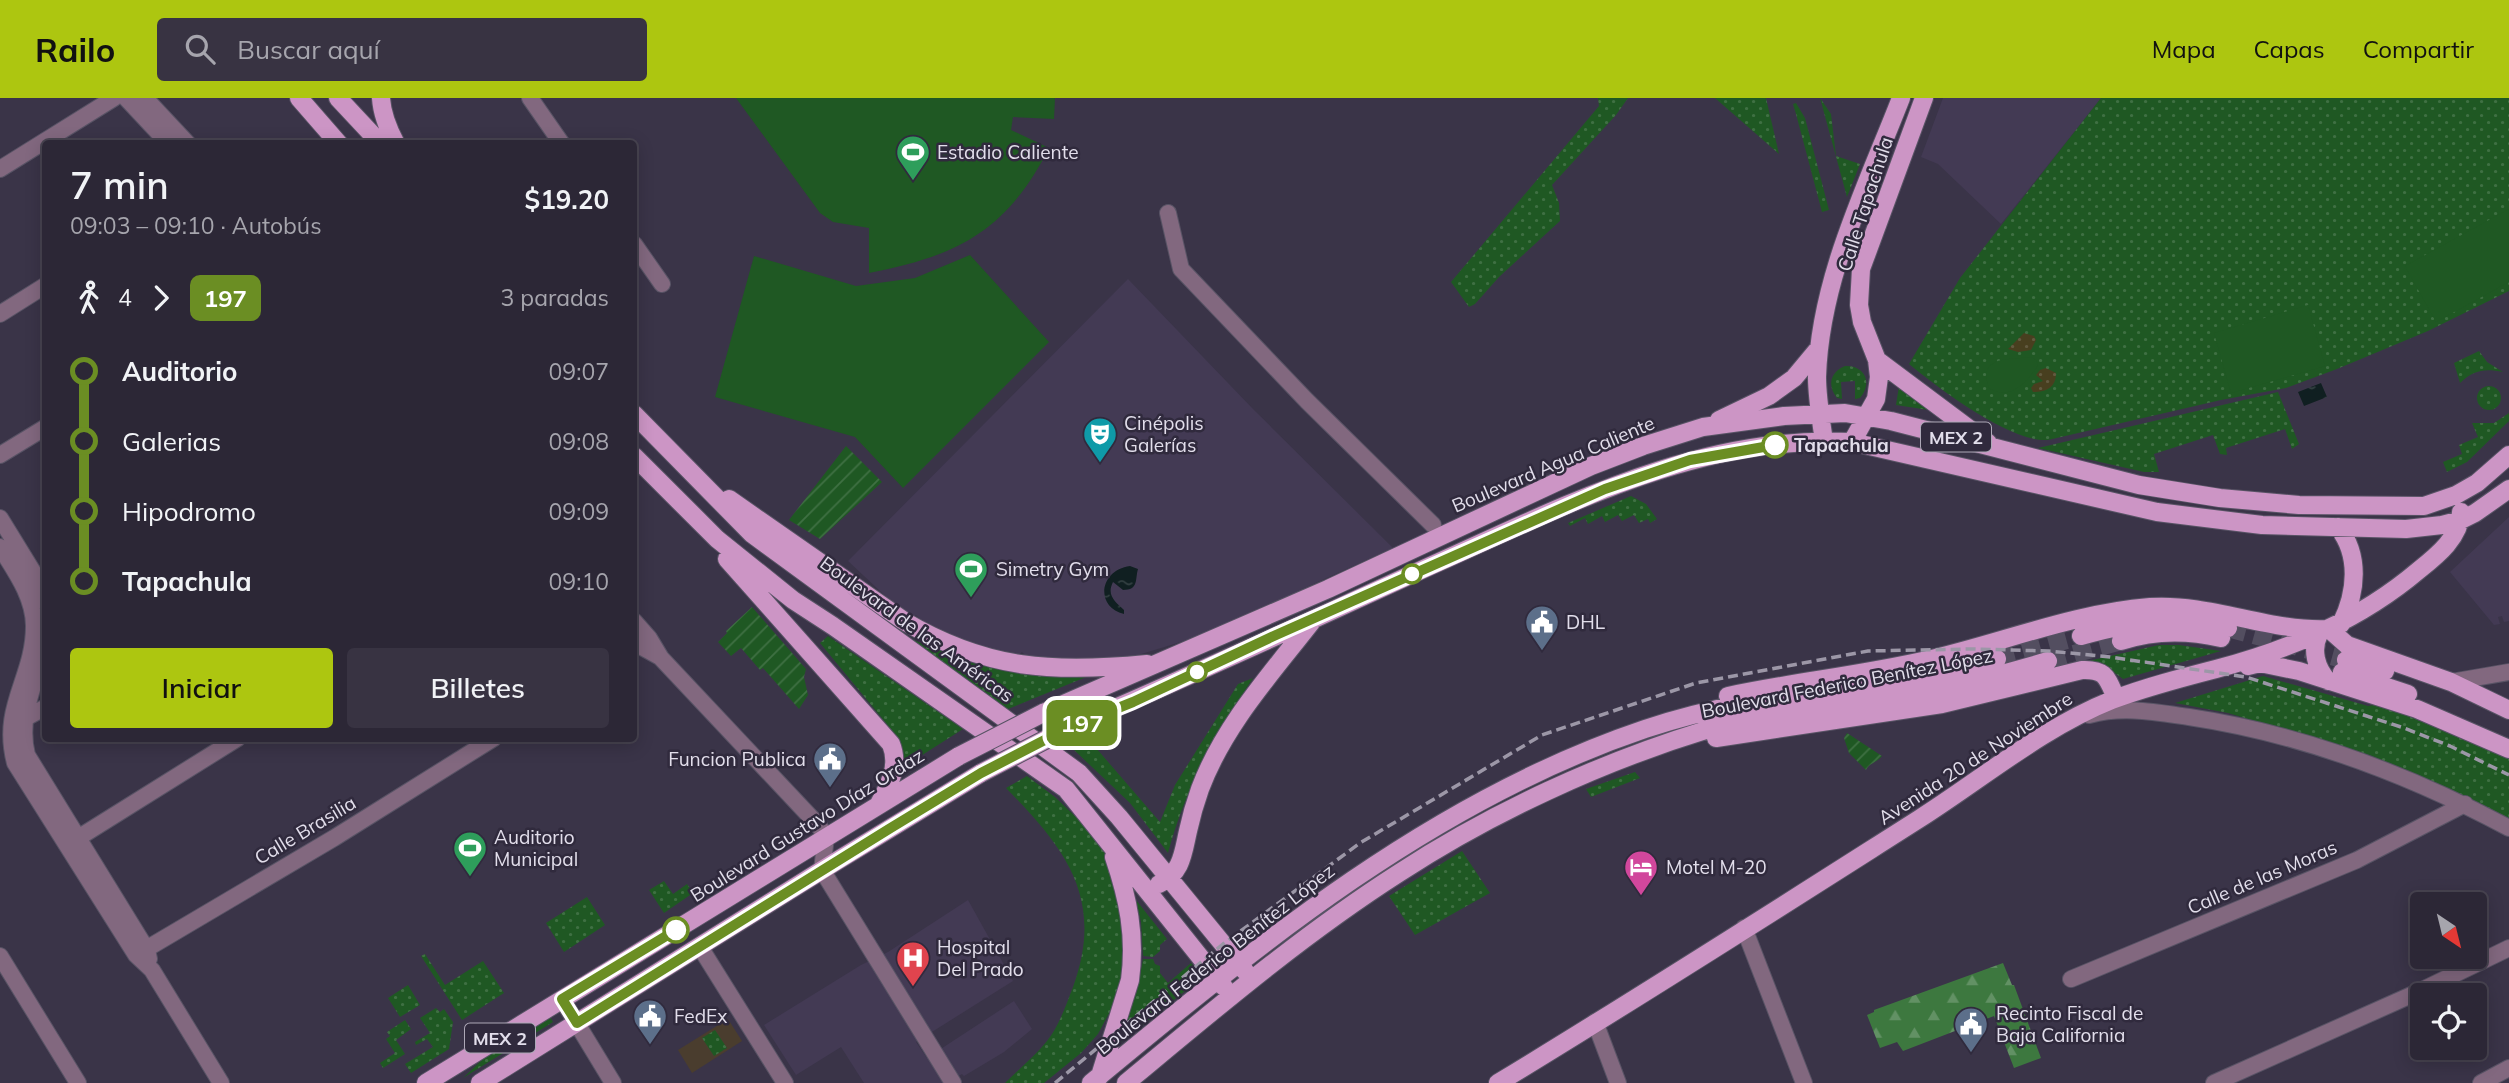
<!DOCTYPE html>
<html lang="es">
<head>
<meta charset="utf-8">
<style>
	body { margin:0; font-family:Mulish,sans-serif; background:#383342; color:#f1f3f6; height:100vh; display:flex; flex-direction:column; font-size:26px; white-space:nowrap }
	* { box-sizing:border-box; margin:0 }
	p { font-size:23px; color:#a6a5ad }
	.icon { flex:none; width:38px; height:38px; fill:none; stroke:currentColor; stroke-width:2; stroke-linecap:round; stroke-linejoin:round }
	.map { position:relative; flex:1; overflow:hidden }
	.side { position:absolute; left:42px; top:42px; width:595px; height:602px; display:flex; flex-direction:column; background:#2c2736; border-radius:7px; box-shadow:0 4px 18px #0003,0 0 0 2px #484451 }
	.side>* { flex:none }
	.badge { padding:0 14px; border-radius:10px; font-size:24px; line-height:46px }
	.needle { width:46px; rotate:145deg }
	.controls { position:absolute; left:2410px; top:794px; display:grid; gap:14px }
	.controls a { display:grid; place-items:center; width:77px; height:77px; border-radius:7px; background:#2c2736; box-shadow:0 4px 18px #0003,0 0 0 2px #484451; font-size:35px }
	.map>.badge { position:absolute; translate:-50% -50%; box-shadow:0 0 0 4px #fff }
	.legs { display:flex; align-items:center; gap:10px; height:77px; padding:0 28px; font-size:23px }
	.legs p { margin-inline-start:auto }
	.head { display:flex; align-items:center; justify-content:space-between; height:119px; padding:0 28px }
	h1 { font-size:38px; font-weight:600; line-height:52px }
	.cta { display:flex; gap:14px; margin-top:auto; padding:14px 28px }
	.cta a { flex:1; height:80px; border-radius:7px; background:#adc610; color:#111; font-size:28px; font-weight:600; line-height:80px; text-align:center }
	.cta a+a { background:#383342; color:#f1f3f6 }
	ul { padding:0 28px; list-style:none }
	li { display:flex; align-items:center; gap:24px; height:70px; font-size:26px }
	li i { display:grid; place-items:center; width:10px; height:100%; margin:0 9px; background:currentColor }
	li i::after { content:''; width:18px; height:18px; margin:-9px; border:5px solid; border-radius:50%; background:#2c2736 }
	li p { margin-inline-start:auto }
	li:first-child i { background:linear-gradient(#0000 50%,currentColor 0) }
	li:last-child i { background:linear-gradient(currentColor 50%,#0000 0) }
	header { display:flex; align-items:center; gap:42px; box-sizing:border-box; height:98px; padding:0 35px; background:#adc610; color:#111 }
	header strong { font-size:33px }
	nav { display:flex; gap:38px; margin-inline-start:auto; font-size:24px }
	.search { width:490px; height:63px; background:#383342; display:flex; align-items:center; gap:18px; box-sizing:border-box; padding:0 24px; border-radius:7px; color:#a6a5ad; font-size:26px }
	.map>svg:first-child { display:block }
</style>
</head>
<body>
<header>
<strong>Railo</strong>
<div class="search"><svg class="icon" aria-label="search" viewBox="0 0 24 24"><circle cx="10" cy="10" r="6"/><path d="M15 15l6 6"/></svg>Buscar aquí</div>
<nav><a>Mapa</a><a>Capas</a><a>Compartir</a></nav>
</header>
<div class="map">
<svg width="2509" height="985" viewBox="0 0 2509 985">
	<defs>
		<pattern id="grass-dots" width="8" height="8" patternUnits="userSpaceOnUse" patternTransform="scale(1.75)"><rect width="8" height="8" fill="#1f5823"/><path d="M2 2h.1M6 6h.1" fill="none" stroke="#3f7043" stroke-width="1.8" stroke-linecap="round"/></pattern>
		<pattern id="forest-firs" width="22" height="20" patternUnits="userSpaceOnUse" patternTransform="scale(1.75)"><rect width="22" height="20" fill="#3d783f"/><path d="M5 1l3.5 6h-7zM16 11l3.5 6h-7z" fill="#629164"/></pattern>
		<pattern id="sand-dots" width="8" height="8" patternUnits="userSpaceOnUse" patternTransform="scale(1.75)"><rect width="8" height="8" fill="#483f1f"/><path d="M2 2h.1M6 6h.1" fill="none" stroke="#625a40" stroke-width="1.8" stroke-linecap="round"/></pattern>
		<pattern id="garden-furrows" width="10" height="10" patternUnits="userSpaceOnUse" patternTransform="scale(1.75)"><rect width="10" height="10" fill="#1f5823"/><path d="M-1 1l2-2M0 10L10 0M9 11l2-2" fill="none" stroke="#3f7043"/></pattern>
		<pattern id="water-ripples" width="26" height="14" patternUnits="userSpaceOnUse" patternTransform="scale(1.75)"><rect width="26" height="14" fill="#101f21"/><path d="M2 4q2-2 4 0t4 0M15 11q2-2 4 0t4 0" fill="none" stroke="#323f41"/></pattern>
	</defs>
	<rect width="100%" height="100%" fill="#3a3448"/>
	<path fill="#433a54" d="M 1943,0 L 2101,0 L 2001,126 L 1938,66 L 1921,59 Z
		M 1128,181 L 1253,311 L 1393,450 L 1194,540 L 1105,567 L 1034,566 L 1022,554 L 1015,560 L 951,540 L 941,532 L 936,537 L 916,517 L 911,522 L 848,463 Z
		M 2509,419 L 2509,523 L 2504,524 L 2502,518 L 2498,519 L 2500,526 L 2494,527 L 2450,474 Z
		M 968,802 L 1013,883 L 916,944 L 927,960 L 1014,903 L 1032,931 L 1004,954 L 964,978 L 962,976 L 947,985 L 864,985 L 841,949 L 796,977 L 764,927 L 861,867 L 888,854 Z"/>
	<path fill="#4a3d2e" d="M 728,921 L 742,943 L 692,975 L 678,952 Z"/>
	<path fill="url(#grass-dots)" d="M 1598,0 L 1628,0 L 1616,17 L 1552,87 L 1559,105 L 1560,123 L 1499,179 L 1475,206 L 1469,209 L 1451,184 L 1599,8 Z
		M 1715,0 L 1766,0 L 1779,56 Z
		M 1820,0 L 1831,16 L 1836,58 L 1860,66 L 1847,99 Z
		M 2101,0 L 2509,0 L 2509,193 L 2428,233 L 2337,271 L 2286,290 L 2221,302 L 2048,342 C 2011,345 1938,290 1909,266 L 1960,180 Z
		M 1796,5 L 1805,20 L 1829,112 L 1822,114 L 1796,16 L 1793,6 Z
		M 2479,253 L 2487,264 L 2503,274 C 2485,270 2473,272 2460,285 L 2454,265 Z
		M 1845,268 C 1865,267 1873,285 1860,300 L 1855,301 L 1855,283 L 1841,284 L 1842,301 L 1837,300 C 1827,288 1830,274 1845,268 Z
		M2477 300a12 12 0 1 1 24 0a12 12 0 1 1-24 0Z
		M 1899,288 L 1935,313 L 1896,307 Z
		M 2278,294 L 2299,346 L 2292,351 L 2285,331 L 2226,350 L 2227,357 L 2220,356 L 2213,337 L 2154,356 L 2159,374 L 2144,374 L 2038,350 Z
		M 2509,315 L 2509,323 L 2467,364 L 2447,374 L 2443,364 L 2462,356 L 2459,347 L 2478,339 L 2472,325 L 2494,325 Z
		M 1631,398 L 1646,406 L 1657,421 L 1650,425 L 1648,421 L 1639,425 L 1634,417 L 1622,423 L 1618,417 L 1605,424 L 1602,418 L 1588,426 L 1585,420 L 1570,428 L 1568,425 Z
		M 899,536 L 968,564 L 1005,573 L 1091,577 L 1008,611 Z
		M 828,538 L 963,631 L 905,668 L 900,642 L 820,545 Z
		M 2159,547 L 2179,547 L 2221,553 L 2123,581 L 2107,569 L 2088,563 Z
		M 2263,578 L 2368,608 L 2380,606 L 2509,661 L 2509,722 L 2477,705 L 2372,658 L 2228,615 L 2175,605 Z
		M 1253,580 C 1215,638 1186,688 1168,755 L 1130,705 L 1073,651 L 1090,643 L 1160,724 L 1175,687 L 1238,586 Z
		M 1635,674 L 1640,680 L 1591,699 L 1586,691 Z
		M 1027,678 L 1055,699 L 1079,722 L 1104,752 L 1112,770 L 1126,838 L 1122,882 L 1115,904 L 1098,936 L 1081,955 L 1044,985 L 1005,985 C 1019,971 1035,958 1047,943 C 1059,928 1066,907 1073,889 C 1105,801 1066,751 1006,690 Z
		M 1462,753 L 1490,795 L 1415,837 L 1389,798 Z
		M 664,783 L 673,796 L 687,786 L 693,795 L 664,815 L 649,792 Z
		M 587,799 L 605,827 L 564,854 L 546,825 Z
		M 1136,802 L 1167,841 L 1160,847 L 1160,853 L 1153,859 L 1143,858 L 1141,824 Z
		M 425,856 L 445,887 L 483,863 L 504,895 L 462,922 L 421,858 Z
		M 1143,861 L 1153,861 L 1155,866 L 1160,868 L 1160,875 L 1168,885 L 1191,865 L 1199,874 L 1190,882 L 1190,889 L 1114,950 L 1137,893 Z
		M 408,887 L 420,907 L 400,919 L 388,900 Z
		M 436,910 L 440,914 L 444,911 L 453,924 L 449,951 L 411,975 L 405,966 L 433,949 L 427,941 L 416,947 L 415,944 L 430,935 L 420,920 Z
		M 550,919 L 553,924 L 463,980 L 486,958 Z
		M 405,922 L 411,931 L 396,942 L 405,956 L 383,970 L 380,965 L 395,955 L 386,941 L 390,938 L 387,934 Z
		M 715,932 L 727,950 L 714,958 L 702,940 Z"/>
	<path fill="url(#forest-firs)" d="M 2003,865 L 2012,887 L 2014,887 L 2041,960 L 2014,970 L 1994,918 L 1903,953 L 1897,944 L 1880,950 L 1867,917 L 1874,914 L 1874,912 Z"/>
	<path fill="url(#sand-dots)" d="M 2024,235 L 2034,238 L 2036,242 L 2031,252 L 2018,254 L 2008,251 Z
		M 2046,270 L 2056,275 C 2056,289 2047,294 2033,294 L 2031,290 L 2034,286 L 2043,283 L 2036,277 L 2040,272 Z"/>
	<path fill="url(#garden-furrows)" d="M 846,348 L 882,384 L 820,441 L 789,422 Z
		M 752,509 L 806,571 L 804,579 L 808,597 L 799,611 L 763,570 L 760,572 L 741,550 L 731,558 L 718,544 L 727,535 L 726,533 Z
		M 1847,635 L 1882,658 C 1877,665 1870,664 1866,672 L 1849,655 L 1844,640 Z"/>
	<path fill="#1f5823" d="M 736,0 L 1055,0 L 1054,21 L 1013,19 L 1011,32 L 1049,50 C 1007,133 957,158 869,175 L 869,130 L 833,124 L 820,115 Z
		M 2509,111 L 2509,184 L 2436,224 L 2405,168 Z
		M 970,157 L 1049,244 L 903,390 L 855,339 L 715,299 L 754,158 L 856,188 L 915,180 Z
		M 2308,207 L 2325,268 L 2231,295 L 2214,235 Z
		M 2031,259 L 2036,262 L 2038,267 C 2028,284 2009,304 1989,290 C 1977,257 2010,262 2031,259 Z"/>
	<path fill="url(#water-ripples)" d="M 2321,285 L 2327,299 L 2304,308 L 2298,294 Z
		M 1130,468 L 1138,471 C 1135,481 1139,492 1123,492 L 1113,484 C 1106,498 1116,504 1124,512 L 1124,516 C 1094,508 1100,472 1130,468 Z"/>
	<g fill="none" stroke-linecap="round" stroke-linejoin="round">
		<path stroke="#534e60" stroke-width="18" stroke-dasharray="18 9" stroke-linecap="butt" d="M 2228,530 L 2346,562
			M 1997,561 L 2081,538
			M 2048,563 L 2121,543"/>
		<g stroke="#585365" stroke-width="18">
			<path id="minor" d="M 126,0 L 169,46
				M 145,0 L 188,46
				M 530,0 L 562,46
				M 0,71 L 114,0
				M 1168,115 L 1181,171 L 1307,303 L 1433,427
				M 634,146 L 662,186
				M 0,216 L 46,187
				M 0,357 L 46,329
				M 0,420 L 35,477 L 46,505
				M 0,449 C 15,473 34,499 34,528 C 34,581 0,608 15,665 L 136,857 L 152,872 L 221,985
				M 634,523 L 649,540 L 661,560 L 819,728 L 826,739 L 822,772 L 953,985
				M 634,541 L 640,548 L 660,559
				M 46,544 C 37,582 17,618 27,657 L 147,852 L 149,861
				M 2451,584 L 2509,574
				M 2089,617 C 2123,608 2154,614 2189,619 C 2302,636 2408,676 2509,730
				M 20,623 L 46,609
				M 70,745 L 238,640
				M 1744,830 L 1804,985
				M 700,849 L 785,985
				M 136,857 L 334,740 L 494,640
				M 0,858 L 78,985
				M 2071,881 L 2357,762 L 2465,706
				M 562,901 L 613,985
				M 1595,924 L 1618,985
				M 2214,985 L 2418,894 L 2509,850
				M 2481,985 L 2509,970"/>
		</g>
		<g stroke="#585365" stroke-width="20">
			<path id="major" d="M 299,0 L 339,46
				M 338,0 L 381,46
				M 381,0 C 382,17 388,31 396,46
				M 1877,262 L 1988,345
				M 634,316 L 752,436 L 1079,675 L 1119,719 L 1245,873
				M 1719,322 L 1769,298 L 1794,280 L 1819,250
				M 1824,343 C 1821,322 1817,300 1817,279 C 1820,181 1866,90 1901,0
				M 1852,344 L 1876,301 L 1879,279 L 1877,262 L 1862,224 L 1859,207 L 1861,171 L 1924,0
				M 634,358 L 717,441 L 793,502 L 833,528 L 1066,691 L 1224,889
				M 729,401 L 904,523 C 987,572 1054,575 1147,566
				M 2338,429 C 2360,457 2357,494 2341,526
				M 727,461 L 891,646 C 900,668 889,687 879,706
				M 2319,536 C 2311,552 2316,570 2328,583
				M 2081,538 C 2137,523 2170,516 2228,530
				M 2121,543 C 2154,532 2187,532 2221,540
				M 2346,562 L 2385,573
				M 2248,568 L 2260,565 L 2299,573 L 2417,611 L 2509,651
				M 2342,574 L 2408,596
				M 1728,598 C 1794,584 1861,577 1927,562 C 2001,545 2074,515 2150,509 C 2212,505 2268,534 2329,531 L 2347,547 L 2451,584 L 2509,612
				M 1043,615 L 1328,491 L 1591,368 L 1643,348 L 1703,329 L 1784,318 L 1845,315 L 1891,323 L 2139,387 L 2220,400 L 2299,407 L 2424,408 L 2456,397 L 2477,385 L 2509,357
				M 1066,631 C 1192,578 1315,520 1439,464 C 1570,405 1704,336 1852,344 L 2157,414 L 2262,427 L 2406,431 L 2442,427 L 2461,422 L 2475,415 L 2509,391
				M 1716,640 L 1942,606 L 2082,572 C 2106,571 2107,580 2116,600
				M 1159,786 C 1182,775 1183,755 1188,733 C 1191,719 1195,705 1200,691 C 1224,627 1271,576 1313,522
				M 1100,978 L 1130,882 C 1136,838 1128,800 1114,759
				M 426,985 L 959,658
				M 480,985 L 835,764 L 981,675
				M 1091,985 C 1260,845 1434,702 1645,631 C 1758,593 1881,589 1997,561
				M 1126,985 C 1214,912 1302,837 1399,775 C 1491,715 1601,664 1706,632 C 1783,609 1866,602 1945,589 C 1980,583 2014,573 2048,563
				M 1498,985 C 1640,899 1779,810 1919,721 C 1982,681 2042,630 2112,602 C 2146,589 2181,580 2216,571 C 2291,551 2360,522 2419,472 C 2438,457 2460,439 2461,414"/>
		</g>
		<use href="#minor" stroke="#82687f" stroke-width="16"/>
		<use href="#major" stroke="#cc95c5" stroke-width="18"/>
		<path stroke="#9c97a7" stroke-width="3.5" stroke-dasharray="10 5" stroke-linecap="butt" d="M 1055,985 L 1223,846 L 1360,745 L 1542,637 L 1696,585 L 1868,553 L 1972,551 L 2049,553 L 2110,559 L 2246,579 L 2404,630 L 2450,648 L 2509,677"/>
		<g stroke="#585365" stroke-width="20" stroke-linecap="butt">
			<path id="major-bridge" d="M 959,658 L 1043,615
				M 981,675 L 1066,631"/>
		</g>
		<use href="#major-bridge" stroke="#cc95c5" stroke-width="18"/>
	</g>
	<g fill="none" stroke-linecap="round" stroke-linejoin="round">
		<g stroke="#fff" stroke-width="16">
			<path id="line-1" d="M 676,832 L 562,901 L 577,925 L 889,731 L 981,675 L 1066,631 L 1133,604 L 1276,537 L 1605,391 L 1690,362 L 1775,347"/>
		</g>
		<use href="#line-1" stroke="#6b8e23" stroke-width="10"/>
	</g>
	<defs>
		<g id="stadium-pin" transform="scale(1.75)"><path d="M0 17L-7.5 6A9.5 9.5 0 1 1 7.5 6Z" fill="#2e9e5b" stroke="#302a3d"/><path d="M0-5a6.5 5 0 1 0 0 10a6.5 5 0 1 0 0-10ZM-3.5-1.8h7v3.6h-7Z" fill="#fff"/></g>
		<g id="theatre-pin" transform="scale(1.75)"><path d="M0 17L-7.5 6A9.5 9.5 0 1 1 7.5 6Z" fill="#0f9aa8" stroke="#302a3d"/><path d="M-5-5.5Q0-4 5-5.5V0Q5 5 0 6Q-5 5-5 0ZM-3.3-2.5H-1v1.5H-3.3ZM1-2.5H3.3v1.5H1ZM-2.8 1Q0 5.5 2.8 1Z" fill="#fff"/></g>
		<g id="civic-pin" transform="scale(1.75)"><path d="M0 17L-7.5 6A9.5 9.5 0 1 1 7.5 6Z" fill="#5c6f8a" stroke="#302a3d"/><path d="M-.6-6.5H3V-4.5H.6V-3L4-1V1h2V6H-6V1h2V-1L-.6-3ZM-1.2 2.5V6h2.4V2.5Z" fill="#fff"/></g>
		<g id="hotel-pin" transform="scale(1.75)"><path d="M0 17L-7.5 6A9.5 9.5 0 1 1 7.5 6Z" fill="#d1479c" stroke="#302a3d"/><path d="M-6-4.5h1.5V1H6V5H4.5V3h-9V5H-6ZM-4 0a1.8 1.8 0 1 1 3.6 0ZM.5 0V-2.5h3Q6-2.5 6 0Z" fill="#fff"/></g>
		<g id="hospital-pin" transform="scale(1.75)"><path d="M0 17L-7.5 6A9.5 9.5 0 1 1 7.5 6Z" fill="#e0444e" stroke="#302a3d"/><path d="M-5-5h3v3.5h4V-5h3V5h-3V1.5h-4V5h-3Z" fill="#fff"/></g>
	</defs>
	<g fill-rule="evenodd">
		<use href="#stadium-pin" x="913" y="54"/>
		<use href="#theatre-pin" x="1100" y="336"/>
		<use href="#stadium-pin" x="971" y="471"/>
		<use href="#civic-pin" x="1542" y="524"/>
		<use href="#civic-pin" x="830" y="661"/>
		<use href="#stadium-pin" x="470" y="750"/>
		<use href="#hotel-pin" x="1641" y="769"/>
		<use href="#hospital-pin" x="913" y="860"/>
		<use href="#civic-pin" x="650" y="918"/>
		<use href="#civic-pin" x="1971" y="926"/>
	</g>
	<g fill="#fff" stroke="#6b8e23" stroke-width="3.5">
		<circle cx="1775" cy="347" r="12"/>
		<circle cx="1412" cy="476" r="9"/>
		<circle cx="1197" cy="574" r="9"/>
		<circle cx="676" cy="832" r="12"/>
	</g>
	<g text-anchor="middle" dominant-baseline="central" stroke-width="5" stroke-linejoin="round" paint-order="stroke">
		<g fill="#302a3d" stroke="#ada8b7" stroke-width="2">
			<rect x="1921" y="324.5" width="70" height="29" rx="5"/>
			<rect x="465" y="925.5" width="70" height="29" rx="5"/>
		</g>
		<g font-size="18" font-weight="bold" fill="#e2deeb">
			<text x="1956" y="339">MEX 2</text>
			<text x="500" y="940">MEX 2</text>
		</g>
		<g font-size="19" fill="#e2deeb" stroke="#302a3d" text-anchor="start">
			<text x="937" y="54">Estadio Caliente</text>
			<text x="1124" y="325">Cinépolis<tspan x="1124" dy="22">Galerías</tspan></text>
			<text x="996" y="471">Simetry Gym</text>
			<text x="1566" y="524">DHL</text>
			<text x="806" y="661" text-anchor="end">Funcion Publica</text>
			<text x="494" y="739">Auditorio<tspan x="494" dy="22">Municipal</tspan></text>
			<text x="1666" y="769">Motel M-20</text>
			<text x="937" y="849">Hospital<tspan x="937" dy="22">Del Prado</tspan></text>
			<text x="1996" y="915">Recinto Fiscal de<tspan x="1996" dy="22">Baja California</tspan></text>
			<text x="674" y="918">FedEx</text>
		</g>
		<g font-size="19" fill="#e2deeb" stroke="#302a3d">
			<text transform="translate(1865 106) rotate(-72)">Calle Tapachula</text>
			<text transform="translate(1553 366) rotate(-23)">Boulevard Agua Caliente</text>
			<text transform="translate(917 531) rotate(36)">Boulevard de las Américas</text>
			<text transform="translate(1847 585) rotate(-11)">Boulevard Federico Benítez López</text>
			<text transform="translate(1975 660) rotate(-33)">Avenida 20 de Noviembre</text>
			<text transform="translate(807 727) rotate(-32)">Boulevard Gustavo Díaz Ordaz</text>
			<text transform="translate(305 732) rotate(-31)">Calle Brasilia</text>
			<text transform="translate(2262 779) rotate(-23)">Calle de las Moras</text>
			<text transform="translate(1215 861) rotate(-38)">Boulevard Federico Benítez López</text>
		</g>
		<g font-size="19" font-weight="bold" fill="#e2deeb" stroke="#302a3d" text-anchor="start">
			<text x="1794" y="347">Tapachula</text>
		</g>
	</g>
</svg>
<div class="controls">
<a><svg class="needle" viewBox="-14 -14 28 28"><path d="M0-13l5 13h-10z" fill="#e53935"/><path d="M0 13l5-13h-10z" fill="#a6a5ad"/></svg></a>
<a><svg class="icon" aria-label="locate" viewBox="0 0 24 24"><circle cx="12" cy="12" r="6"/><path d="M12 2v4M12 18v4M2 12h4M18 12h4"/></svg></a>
</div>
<b class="badge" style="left:1082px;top:625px;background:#6b8e23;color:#fff">197</b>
<section class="side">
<div class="head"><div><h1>7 min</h1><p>09:03 – 09:10 · Autobús</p></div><b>$19.20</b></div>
<div class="legs"><svg class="icon" aria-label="walk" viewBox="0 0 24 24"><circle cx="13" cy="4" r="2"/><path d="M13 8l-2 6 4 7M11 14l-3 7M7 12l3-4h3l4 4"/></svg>4<svg class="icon" aria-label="forward" viewBox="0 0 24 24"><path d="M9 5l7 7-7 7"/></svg><b class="badge" style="background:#6b8e23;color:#fff">197</b><p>3 paradas</p></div>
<ul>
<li><i style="color:#6b8e23"></i><b>Auditorio</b><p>09:07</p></li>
<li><i style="color:#6b8e23"></i><span>Galerias</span><p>09:08</p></li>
<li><i style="color:#6b8e23"></i><span>Hipodromo</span><p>09:09</p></li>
<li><i style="color:#6b8e23"></i><b>Tapachula</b><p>09:10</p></li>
</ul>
<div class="cta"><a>Iniciar</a><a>Billetes</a></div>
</section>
</div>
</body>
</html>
